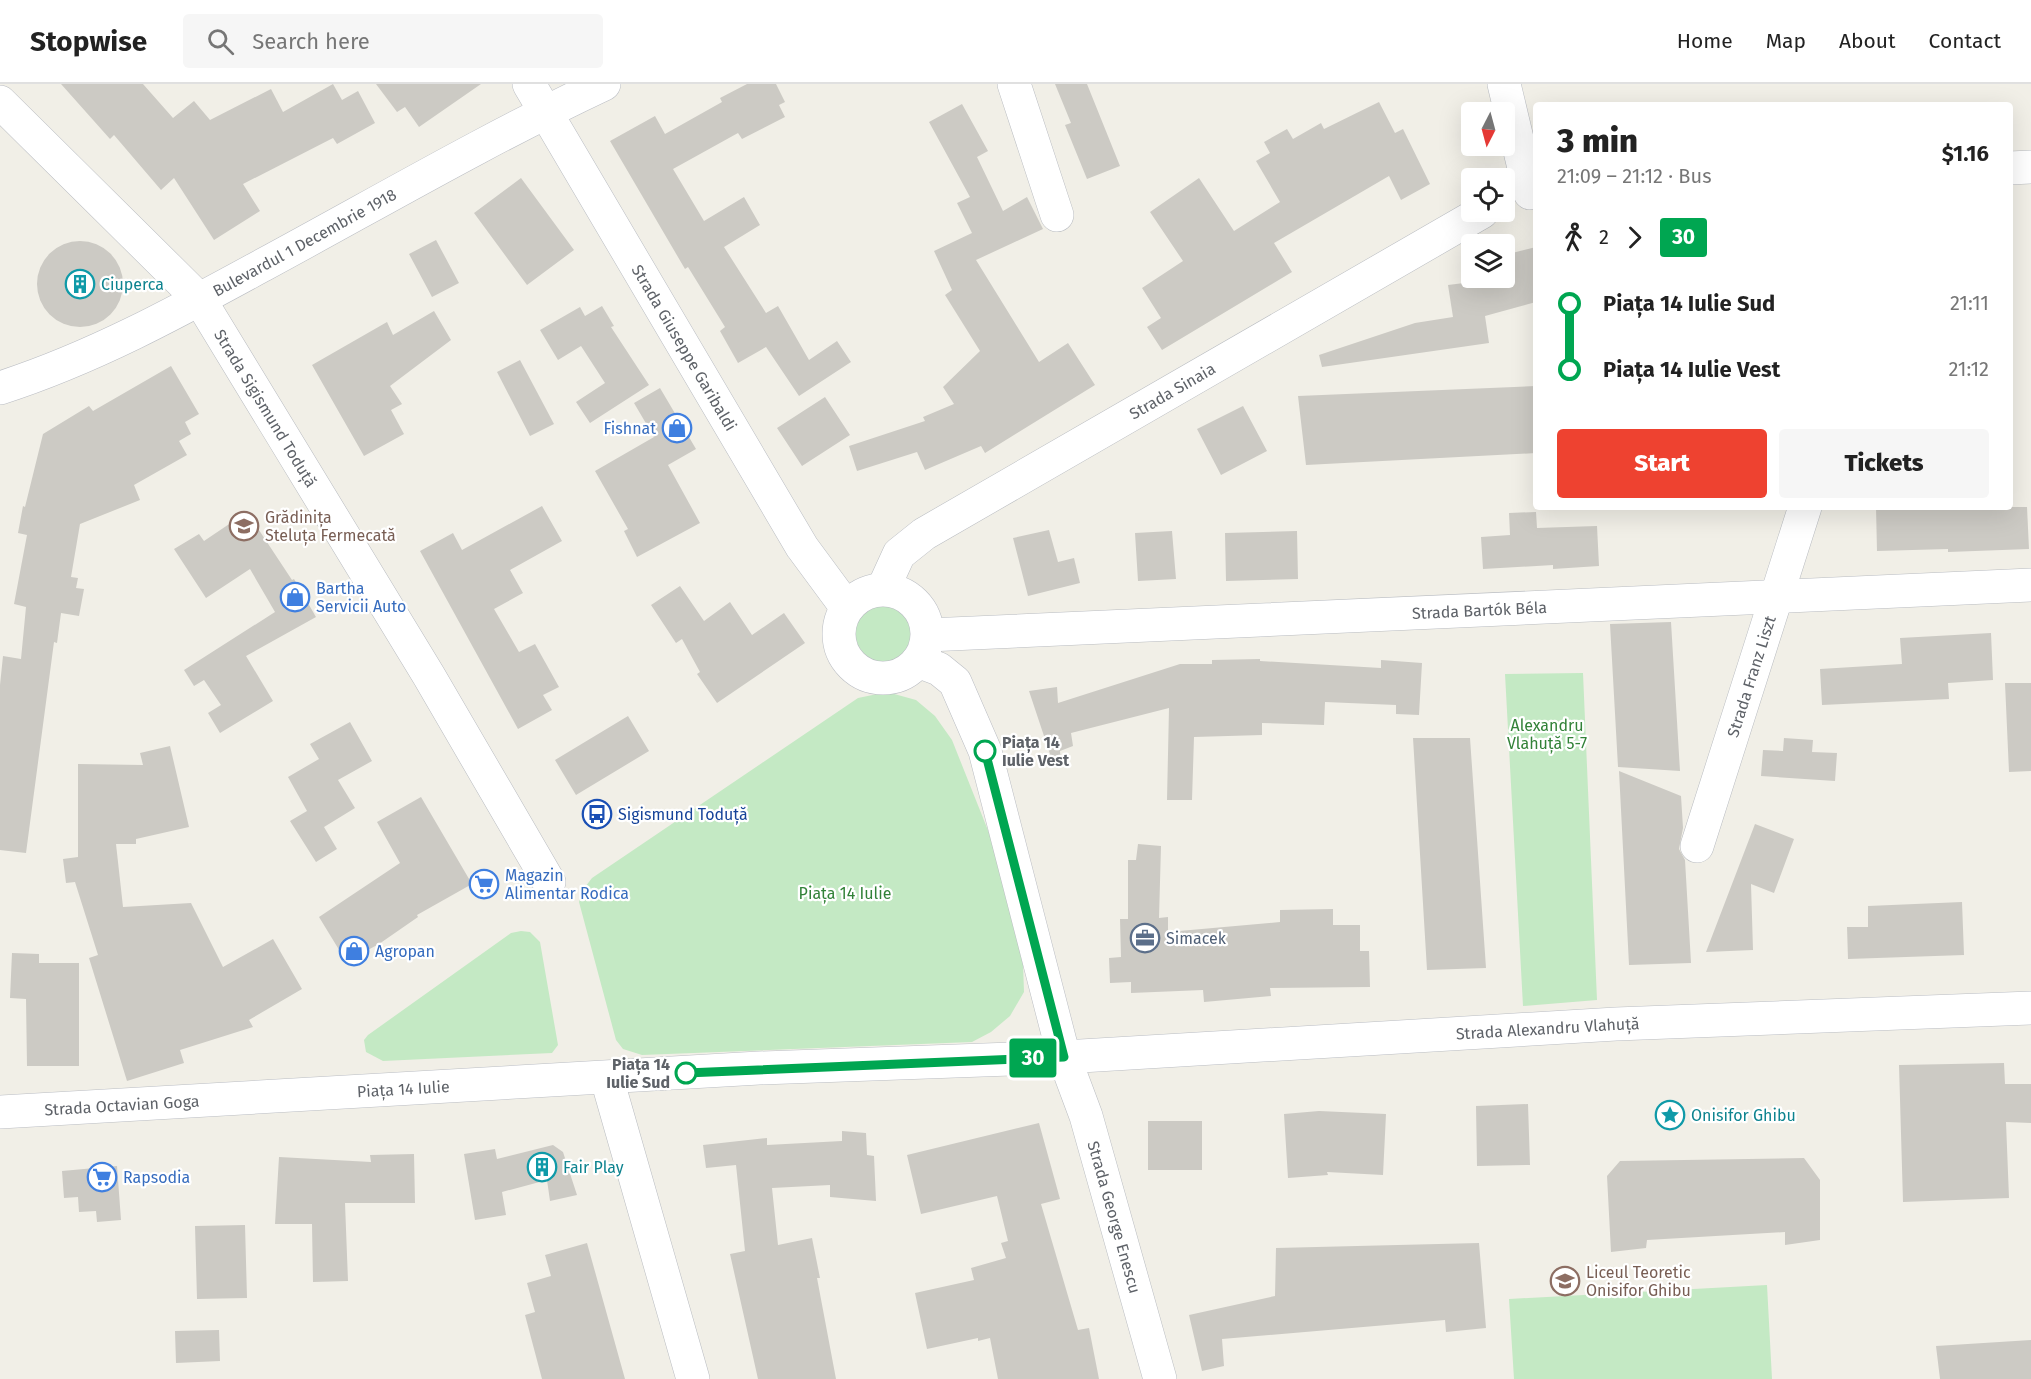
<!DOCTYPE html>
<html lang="en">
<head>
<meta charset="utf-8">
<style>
	body { margin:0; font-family:"Fira Sans",sans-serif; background:#f6f6f6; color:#222; height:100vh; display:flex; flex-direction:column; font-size:22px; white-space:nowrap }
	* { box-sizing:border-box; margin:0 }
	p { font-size:20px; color:#767676 }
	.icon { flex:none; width:33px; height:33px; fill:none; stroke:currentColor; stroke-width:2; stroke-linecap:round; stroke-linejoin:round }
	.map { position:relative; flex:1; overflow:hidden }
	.details { position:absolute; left:1533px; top:18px; width:480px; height:408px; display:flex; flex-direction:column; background:#fff; border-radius:6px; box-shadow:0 6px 24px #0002 }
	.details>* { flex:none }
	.badge { padding:0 12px; border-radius:4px; font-size:21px; line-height:39px }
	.needle { width:39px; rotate:186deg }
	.tools { position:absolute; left:1461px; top:18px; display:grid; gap:12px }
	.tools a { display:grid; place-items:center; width:54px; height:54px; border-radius:6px; background:#fff; box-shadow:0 6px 24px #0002; font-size:30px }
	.map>.badge { position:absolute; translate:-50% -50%; box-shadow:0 0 0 3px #fff }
	.legs { display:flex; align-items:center; gap:9px; height:66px; padding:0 24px; font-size:20px }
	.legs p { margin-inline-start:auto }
	.overview { display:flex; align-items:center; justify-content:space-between; height:102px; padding:0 24px }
	h1 { font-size:33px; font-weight:800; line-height:45px }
	.primary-button { display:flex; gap:12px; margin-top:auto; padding:12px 24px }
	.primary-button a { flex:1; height:69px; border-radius:6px; background:#ee4230; color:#fff; font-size:24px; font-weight:800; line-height:69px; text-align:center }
	.primary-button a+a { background:#f6f6f6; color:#222 }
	ul { padding:0 24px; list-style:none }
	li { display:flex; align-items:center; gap:21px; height:66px; font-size:22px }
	li i { display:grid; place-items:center; width:9px; height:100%; margin:0 8px; background:currentColor }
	li i::after { content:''; width:15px; height:15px; margin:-8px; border:4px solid; border-radius:50%; background:#fff }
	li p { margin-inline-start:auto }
	li:first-child i { background:linear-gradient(#0000 50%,currentColor 0) }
	li:last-child i { background:linear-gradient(currentColor 50%,#0000 0) }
	header { display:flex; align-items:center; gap:36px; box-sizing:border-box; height:84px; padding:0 30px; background:#fff; border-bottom:2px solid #e0e0e0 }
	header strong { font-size:28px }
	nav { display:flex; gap:33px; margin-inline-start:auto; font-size:21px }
	.search { width:420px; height:54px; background:#f6f6f6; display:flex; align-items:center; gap:15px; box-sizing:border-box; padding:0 21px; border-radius:6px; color:#767676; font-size:22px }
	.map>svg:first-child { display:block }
</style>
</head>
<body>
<header>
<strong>Stopwise</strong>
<div class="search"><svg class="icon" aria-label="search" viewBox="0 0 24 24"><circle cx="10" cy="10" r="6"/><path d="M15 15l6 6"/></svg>Search here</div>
<nav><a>Home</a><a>Map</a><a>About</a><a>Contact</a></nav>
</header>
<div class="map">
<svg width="2031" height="1295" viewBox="0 0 2031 1295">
	<rect width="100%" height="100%" fill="#f1efe7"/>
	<path fill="#c4e9c4" d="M848 550a35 35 0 1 1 70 0a35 35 0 1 1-70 0Z
		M 1583,589 L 1597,916 L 1523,922 L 1505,590 Z
		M 887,608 L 916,616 L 935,632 L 952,656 L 995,764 L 1022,851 L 1024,908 L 1010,932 L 991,948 L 972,958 L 642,971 L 623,965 L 616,956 L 579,818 L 582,807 L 592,794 L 858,614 Z
		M 521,847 L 530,848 L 540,858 L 558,961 L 552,969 L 383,977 L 366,968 L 364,956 L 368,951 L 511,849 Z
		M 1767,1201 L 1772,1295 L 1514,1295 L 1509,1215 Z"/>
	<path fill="#cccac4" d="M 61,0 L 143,0 L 173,34 L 194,17 L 210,36 L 271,5 L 283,28 L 333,0 L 342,16 L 358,7 L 375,39 L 337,60 L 333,54 L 243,100 L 260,127 L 214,156 L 174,94 L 161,106 L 114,51 L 110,55 Z
		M 376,0 L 481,0 L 419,43 L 405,23 L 397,28 Z
		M 747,0 L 776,0 L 785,18 L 779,21 L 785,33 L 742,55 L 738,49 L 673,85 L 704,137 L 744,113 L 760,141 L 724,163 L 766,229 L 778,222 L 809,276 L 837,257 L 851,278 L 799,312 L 766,263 L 738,279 L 720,247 L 725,243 L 688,183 L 685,185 L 610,57 L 655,32 L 665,50 L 722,18 L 720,14 Z
		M 1055,0 L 1087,0 L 1120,82 L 1087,95 L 1065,41 L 1071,39 Z
		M 1379,18 L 1395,49 L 1403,45 L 1430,100 L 1401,116 L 1389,92 L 1274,159 L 1292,188 L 1162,266 L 1147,243 L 1161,234 L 1142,204 L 1183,177 L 1150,128 L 1199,94 L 1234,147 L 1280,118 L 1256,77 L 1270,69 L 1264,58 L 1287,45 L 1293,55 L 1321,39 L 1324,45 Z
		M 962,20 L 988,67 L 977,73 L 1003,127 L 1027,113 L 1043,145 L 976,176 L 1039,278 L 1068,259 L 1095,301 L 985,369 L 981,362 L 925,386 L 917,368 L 857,387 L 849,362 L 925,337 L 923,333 L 954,320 L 943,303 L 980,267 L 945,211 L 952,206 L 934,167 L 972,149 L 957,119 L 970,113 L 929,38 Z
		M 521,94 L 574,166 L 527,201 L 474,129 Z
		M 436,156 L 459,199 L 432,213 L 409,170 Z
		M37 200a43 43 0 1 1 86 0a43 43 0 1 1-86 0Z
		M 1536,163 L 1536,218 L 1485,232 L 1489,259 L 1322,283 L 1319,271 L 1415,239 L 1453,233 L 1448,201 L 1488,196 L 1487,194 L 1504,194 L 1504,171 Z
		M 602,222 L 614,242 L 611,243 L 649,301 L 590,339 L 576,318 L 605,299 L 581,262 L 558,276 L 540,246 L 580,223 L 585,232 Z
		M 434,227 L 451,256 L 390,302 L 402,320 L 391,326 L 404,350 L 364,372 L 312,281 L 387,238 L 393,251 Z
		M 520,276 L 554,340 L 530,352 L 497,288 Z
		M 171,282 L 199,330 L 185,338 L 191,350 L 179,357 L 187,371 L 134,401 L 140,416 L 80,440 L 71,493 L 78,494 L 76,504 L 84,505 L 79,532 L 61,529 L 57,559 L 54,558 L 26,769 L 0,766 L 0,601 L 3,572 L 21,575 L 26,523 L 14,520 L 27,451 L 18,449 L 23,422 L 25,423 L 43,350 L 89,322 L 93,327 Z
		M 1536,302 L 1536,369 L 1306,381 L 1298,312 Z
		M 660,304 L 696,365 L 668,381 L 700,439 L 637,473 L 624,447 L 628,445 L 595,387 L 654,353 L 634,319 Z
		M 825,313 L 850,351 L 802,382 L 777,344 Z
		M 1243,322 L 1267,367 L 1221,391 L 1197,345 Z
		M 542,422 L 562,457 L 510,486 L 523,509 L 494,525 L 519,568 L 535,560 L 559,603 L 543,611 L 552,626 L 518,645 L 420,467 L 453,449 L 462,466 Z
		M 1876,423 L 2027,423 L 2029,465 L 1948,468 L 1948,465 L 1877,467 Z
		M 247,428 L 292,496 L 294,495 L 316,533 L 246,572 L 273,617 L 220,649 L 208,629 L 221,621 L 204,596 L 194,602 L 184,586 L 275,528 L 250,485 L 206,514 L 174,465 L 199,450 L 204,457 Z
		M 1536,428 L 1537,444 L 1597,442 L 1599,482 L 1553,485 L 1553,481 L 1483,485 L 1481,453 L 1510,451 L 1509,429 Z
		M 1049,446 L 1058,478 L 1074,474 L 1080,499 L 1028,512 L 1013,454 Z
		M 1172,447 L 1176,495 L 1138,497 L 1135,449 Z
		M 1297,447 L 1298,495 L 1226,497 L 1225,449 Z
		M 680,502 L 704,537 L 730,518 L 752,551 L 784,529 L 805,559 L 717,619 L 697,590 L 700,588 L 682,555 L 676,559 L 651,521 Z
		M 1671,538 L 1680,687 L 1618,683 L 1610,540 Z
		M 1991,549 L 1993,596 L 1948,599 L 1949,615 L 1822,621 L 1820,585 L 1902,580 L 1900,554 Z
		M 1260,575 L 1260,577 L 1381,584 L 1381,576 L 1422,579 L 1419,631 L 1396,630 L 1396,621 L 1325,618 L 1324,641 L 1262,639 L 1262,651 L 1194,653 L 1192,716 L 1167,716 L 1169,624 L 1071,649 L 1073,662 L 1060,667 L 1061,680 L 1054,682 L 1029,607 L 1057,603 L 1058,619 L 1180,580 L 1212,580 L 1212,576 Z
		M 2005,599 L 2031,599 L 2031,687 L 2009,688 Z
		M 628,632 L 649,667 L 576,711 L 555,676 Z
		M 350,638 L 372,677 L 338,696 L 355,724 L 324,743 L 337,765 L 316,778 L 290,737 L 307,727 L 288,693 L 319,675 L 310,660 Z
		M 1413,654 L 1470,654 L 1486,884 L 1427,886 Z
		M 1784,654 L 1813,656 L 1812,668 L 1837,669 L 1835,697 L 1761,692 L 1763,666 L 1783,667 Z
		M 170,662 L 189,743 L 136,755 L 136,760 L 116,760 L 123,823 L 191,819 L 223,883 L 273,855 L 302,905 L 249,936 L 253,943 L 180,966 L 184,979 L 127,997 L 89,874 L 98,871 L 75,798 L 66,799 L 63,775 L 78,773 L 78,680 L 143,681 L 140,669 Z
		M 1619,687 L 1681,712 L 1683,744 L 1679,765 L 1685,776 L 1691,879 L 1629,881 Z
		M 421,713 L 472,800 L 417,831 L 418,833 L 379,860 L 349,876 L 344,868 L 341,869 L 319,833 L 400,779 L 377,738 Z
		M 1755,740 L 1794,755 L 1774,809 L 1751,800 L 1753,866 L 1706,868 Z
		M 1138,760 L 1161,762 L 1159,834 L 1168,833 L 1168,848 L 1280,838 L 1280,826 L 1333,825 L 1333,841 L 1360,841 L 1360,867 L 1369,867 L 1370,903 L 1270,904 L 1271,912 L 1204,918 L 1203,906 L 1131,909 L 1131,898 L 1110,899 L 1109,874 L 1121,873 L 1120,835 L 1128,835 L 1128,776 L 1136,776 Z
		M 1962,818 L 1964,871 L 1848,875 L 1847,843 L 1868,843 L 1868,822 Z
		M 12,869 L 39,870 L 39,879 L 79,879 L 79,982 L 27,982 L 26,915 L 10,914 Z
		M 2004,979 L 2005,1000 L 2031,1000 L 2031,1039 L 2006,1038 L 2009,1114 L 1903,1118 L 1899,981 Z
		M 1528,1020 L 1530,1081 L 1477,1082 L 1476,1022 Z
		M 1319,1027 L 1386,1030 L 1383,1091 L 1327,1088 L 1328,1091 L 1288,1094 L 1284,1030 Z
		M 1148,1037 L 1202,1037 L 1202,1086 L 1148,1086 Z
		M 1039,1039 L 1060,1115 L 1041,1120 L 1078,1246 L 1089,1244 L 1099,1295 L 998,1295 L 990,1254 L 978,1257 L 978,1254 L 927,1265 L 915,1209 L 974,1196 L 971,1184 L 1006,1174 L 1001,1159 L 1008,1157 L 997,1112 L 921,1130 L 907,1071 Z
		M 842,1047 L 866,1049 L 867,1071 L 874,1072 L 876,1117 L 830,1113 L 830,1101 L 772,1104 L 778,1161 L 812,1154 L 820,1194 L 817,1194 L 836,1295 L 758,1295 L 730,1170 L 745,1167 L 736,1081 L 706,1084 L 703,1061 L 767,1054 L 767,1061 L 842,1057 Z
		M 553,1061 L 563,1068 L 577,1111 L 550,1117 L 547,1096 L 502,1108 L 506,1131 L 475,1136 L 464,1070 L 495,1065 L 497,1075 Z
		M 414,1070 L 415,1119 L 345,1119 L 348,1197 L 313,1198 L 312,1140 L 275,1140 L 279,1073 L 371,1078 L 370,1071 Z
		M 1804,1074 L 1820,1096 L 1820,1156 L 1785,1161 L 1785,1148 L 1647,1156 L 1646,1164 L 1611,1168 L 1607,1092 L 1620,1077 Z
		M 117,1082 L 121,1136 L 97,1138 L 96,1127 L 79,1128 L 78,1113 L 64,1114 L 62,1087 Z
		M 245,1141 L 247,1214 L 197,1215 L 195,1142 Z
		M 587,1159 L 625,1295 L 542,1295 L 525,1231 L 535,1228 L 527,1199 L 551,1192 L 545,1171 Z
		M 1479,1159 L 1486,1244 L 1446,1248 L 1445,1236 L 1222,1255 L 1224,1282 L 1202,1287 L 1189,1231 L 1275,1212 L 1276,1164 Z
		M 219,1246 L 220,1277 L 176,1279 L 175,1247 Z
		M 2031,1256 L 2031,1295 L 1940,1295 L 1936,1262 Z"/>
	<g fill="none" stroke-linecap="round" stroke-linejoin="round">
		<g stroke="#b9bcc1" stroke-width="34">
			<g id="street">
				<path d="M 1014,0 L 1057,131"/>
				<path d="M 1504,0 L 1530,109"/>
				<path id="s1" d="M 0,18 L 200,216 L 429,592 L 549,798"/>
				<path d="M 2010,84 L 2031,83"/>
				<path id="s2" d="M 883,505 L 899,470 L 924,450 L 1482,128"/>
				<path id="s3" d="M 928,551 L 2031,501"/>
				<path id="s4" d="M 1697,762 L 1805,423"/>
				<path id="s5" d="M 1064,973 L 1086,1032 L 1160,1295"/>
				<path d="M 607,995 L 693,1295"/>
			</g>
		</g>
		<g stroke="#babdc3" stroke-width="34">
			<g id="secondary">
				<path id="s6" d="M 529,0 L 802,463 L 847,524"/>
				<path id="s7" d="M 0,304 C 93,274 177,228 263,181 C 376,120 487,55 604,0"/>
				<circle cx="883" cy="550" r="44"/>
				<path d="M 918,577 L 939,585 L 955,598 L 985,667 L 1064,973"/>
				<path id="s8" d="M 0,1028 L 759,984 L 1064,973 L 1616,940 L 2031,924"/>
			</g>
		</g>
		<use href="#street" stroke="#fff" stroke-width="33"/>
		<use href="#secondary" stroke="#fff" stroke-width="33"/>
	</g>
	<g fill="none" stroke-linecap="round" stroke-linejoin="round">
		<g stroke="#fff" stroke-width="14">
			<path id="line-1" d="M 686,989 L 1064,973 L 985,667"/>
		</g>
		<use href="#line-1" stroke="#00a651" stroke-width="9"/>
	</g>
	<defs>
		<g id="building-ring" transform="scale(1.5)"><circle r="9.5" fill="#fff" stroke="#0f9aa8" stroke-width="1.5"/><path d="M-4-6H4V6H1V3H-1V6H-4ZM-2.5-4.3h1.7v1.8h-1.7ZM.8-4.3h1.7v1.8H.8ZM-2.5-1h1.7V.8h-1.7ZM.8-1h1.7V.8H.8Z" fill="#0f9aa8"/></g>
		<g id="shop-ring" transform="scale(1.5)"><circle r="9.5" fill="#fff" stroke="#3f7fe0" stroke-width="1.5"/><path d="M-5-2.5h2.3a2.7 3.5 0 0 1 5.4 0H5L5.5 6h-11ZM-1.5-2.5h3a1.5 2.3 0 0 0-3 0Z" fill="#3f7fe0"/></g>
		<g id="school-ring" transform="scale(1.5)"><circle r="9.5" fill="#fff" stroke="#8d6e63" stroke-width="1.5"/><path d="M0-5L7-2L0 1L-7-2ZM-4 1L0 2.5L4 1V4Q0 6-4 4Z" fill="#8d6e63"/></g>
		<g id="bus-ring" transform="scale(1.5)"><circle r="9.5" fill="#fff" stroke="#1a4fb4" stroke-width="1.5"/><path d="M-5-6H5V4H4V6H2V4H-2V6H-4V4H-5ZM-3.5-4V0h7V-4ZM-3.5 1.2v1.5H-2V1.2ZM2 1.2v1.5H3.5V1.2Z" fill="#1a4fb4"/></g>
		<g id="supermarket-ring" transform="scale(1.5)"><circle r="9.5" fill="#fff" stroke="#3f7fe0" stroke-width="1.5"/><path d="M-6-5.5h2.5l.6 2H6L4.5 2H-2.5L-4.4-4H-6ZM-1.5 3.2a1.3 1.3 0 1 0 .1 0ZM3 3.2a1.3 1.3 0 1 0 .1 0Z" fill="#3f7fe0"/></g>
		<g id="office-ring" transform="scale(1.5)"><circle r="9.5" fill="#fff" stroke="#5c6f8a" stroke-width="1.5"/><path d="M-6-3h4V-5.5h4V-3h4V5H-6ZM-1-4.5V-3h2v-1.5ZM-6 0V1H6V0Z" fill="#5c6f8a"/></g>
		<g id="sight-ring" transform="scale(1.5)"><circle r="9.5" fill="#fff" stroke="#0f9aa8" stroke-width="1.5"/><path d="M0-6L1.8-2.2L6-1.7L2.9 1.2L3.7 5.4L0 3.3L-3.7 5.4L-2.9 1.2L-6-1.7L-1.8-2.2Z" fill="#0f9aa8"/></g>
	</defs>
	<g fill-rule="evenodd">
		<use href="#building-ring" x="80" y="200"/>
		<use href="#shop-ring" x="677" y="344"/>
		<use href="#school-ring" x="244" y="442"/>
		<use href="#shop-ring" x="295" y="513"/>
		<use href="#bus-ring" x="597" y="730"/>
		<use href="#supermarket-ring" x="484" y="800"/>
		<use href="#office-ring" x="1145" y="854"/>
		<use href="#shop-ring" x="354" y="867"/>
		<use href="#sight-ring" x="1670" y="1031"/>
		<use href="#building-ring" x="542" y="1083"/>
		<use href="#supermarket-ring" x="102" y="1093"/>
		<use href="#school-ring" x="1565" y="1197"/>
	</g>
	<g fill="#fff" stroke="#00a651" stroke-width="3">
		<circle cx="985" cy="667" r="10"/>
		<circle cx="686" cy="989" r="10"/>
	</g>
	<g text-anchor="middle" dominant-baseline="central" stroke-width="4.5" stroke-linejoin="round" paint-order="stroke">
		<g font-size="16" fill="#5e6268" stroke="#fff">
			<text stroke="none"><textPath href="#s7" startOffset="338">Bulevardul 1 Decembrie 1918</textPath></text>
			<text stroke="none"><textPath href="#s6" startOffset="306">Strada Giuseppe Garibaldi</textPath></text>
			<text stroke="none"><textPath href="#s2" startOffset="357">Strada Sinaia</textPath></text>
			<text stroke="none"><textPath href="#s1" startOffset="408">Strada Sigismund Toduță</textPath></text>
			<text stroke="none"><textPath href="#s3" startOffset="552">Strada Bartók Béla</textPath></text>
			<text stroke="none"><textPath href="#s4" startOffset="178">Strada Franz Liszt</textPath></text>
			<text stroke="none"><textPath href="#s8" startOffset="1550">Strada Alexandru Vlahuță</textPath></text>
			<text stroke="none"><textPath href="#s8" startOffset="404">Piața 14 Iulie</textPath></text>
			<text stroke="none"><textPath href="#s8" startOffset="122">Strada Octavian Goga</textPath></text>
			<text stroke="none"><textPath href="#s5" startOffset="168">Strada George Enescu</textPath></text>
		</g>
		<g font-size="16" fill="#0d838f" stroke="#fff" text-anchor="start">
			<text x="101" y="200">Ciuperca</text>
			<text x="1691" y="1031">Onisifor Ghibu</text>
			<text x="563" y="1083">Fair Play</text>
		</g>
		<g font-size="16" fill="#366cbe" stroke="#fff" text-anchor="start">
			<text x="656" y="344" text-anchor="end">Fishnat</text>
			<text x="316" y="504">Bartha<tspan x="316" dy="18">Servicii Auto</tspan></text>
			<text x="505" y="791">Magazin<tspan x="505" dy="18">Alimentar Rodica</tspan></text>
			<text x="375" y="867">Agropan</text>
			<text x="123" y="1093">Rapsodia</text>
		</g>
		<g font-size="16" fill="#785e54" stroke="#fff" text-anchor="start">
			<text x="265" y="433">Grădinița<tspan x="265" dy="18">Steluța Fermecată</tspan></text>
			<text x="1586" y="1188">Liceul Teoretic<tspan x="1586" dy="18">Onisifor Ghibu</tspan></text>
		</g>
		<g font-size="16" fill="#328238" stroke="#fff">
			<text x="1547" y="641">Alexandru<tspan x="1547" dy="18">Vlahuță 5-7</tspan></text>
			<text x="845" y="809">Piața 14 Iulie</text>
		</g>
		<g font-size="16" font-weight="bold" fill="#5e6268" stroke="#fff" text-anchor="start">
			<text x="1002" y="658">Piața 14<tspan x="1002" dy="18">Iulie Vest</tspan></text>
			<text x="670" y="980" text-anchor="end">Piața 14<tspan x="670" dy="18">Iulie Sud</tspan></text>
		</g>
		<g font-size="16" fill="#164399" stroke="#fff" text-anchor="start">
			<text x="618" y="730">Sigismund Toduță</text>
		</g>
		<g font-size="16" fill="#4e5e75" stroke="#fff" text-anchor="start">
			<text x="1166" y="854">Simacek</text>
		</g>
	</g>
</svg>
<div class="tools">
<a><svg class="needle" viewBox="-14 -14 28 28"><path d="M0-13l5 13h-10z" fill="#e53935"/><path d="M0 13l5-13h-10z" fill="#767676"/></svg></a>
<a><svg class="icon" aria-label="locate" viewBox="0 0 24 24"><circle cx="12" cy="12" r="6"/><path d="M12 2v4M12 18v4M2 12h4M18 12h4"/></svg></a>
<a><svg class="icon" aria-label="layers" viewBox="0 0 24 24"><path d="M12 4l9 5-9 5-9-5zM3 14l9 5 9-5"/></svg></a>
</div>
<b class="badge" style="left:1033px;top:974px;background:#00a651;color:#fff">30</b>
<section class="details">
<div class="overview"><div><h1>3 min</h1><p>21:09 – 21:12 · Bus</p></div><b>$1.16</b></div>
<div class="legs"><svg class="icon" aria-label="walk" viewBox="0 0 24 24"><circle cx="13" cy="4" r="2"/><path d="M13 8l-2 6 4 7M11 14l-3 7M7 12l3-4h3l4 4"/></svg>2<svg class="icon" aria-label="forward" viewBox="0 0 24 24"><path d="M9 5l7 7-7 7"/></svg><b class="badge" style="background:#00a651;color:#fff">30</b></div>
<ul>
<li><i style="color:#00a651"></i><b>Piața 14 Iulie Sud</b><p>21:11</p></li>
<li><i style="color:#00a651"></i><b>Piața 14 Iulie Vest</b><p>21:12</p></li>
</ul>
<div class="primary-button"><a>Start</a><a>Tickets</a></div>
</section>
</div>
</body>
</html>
